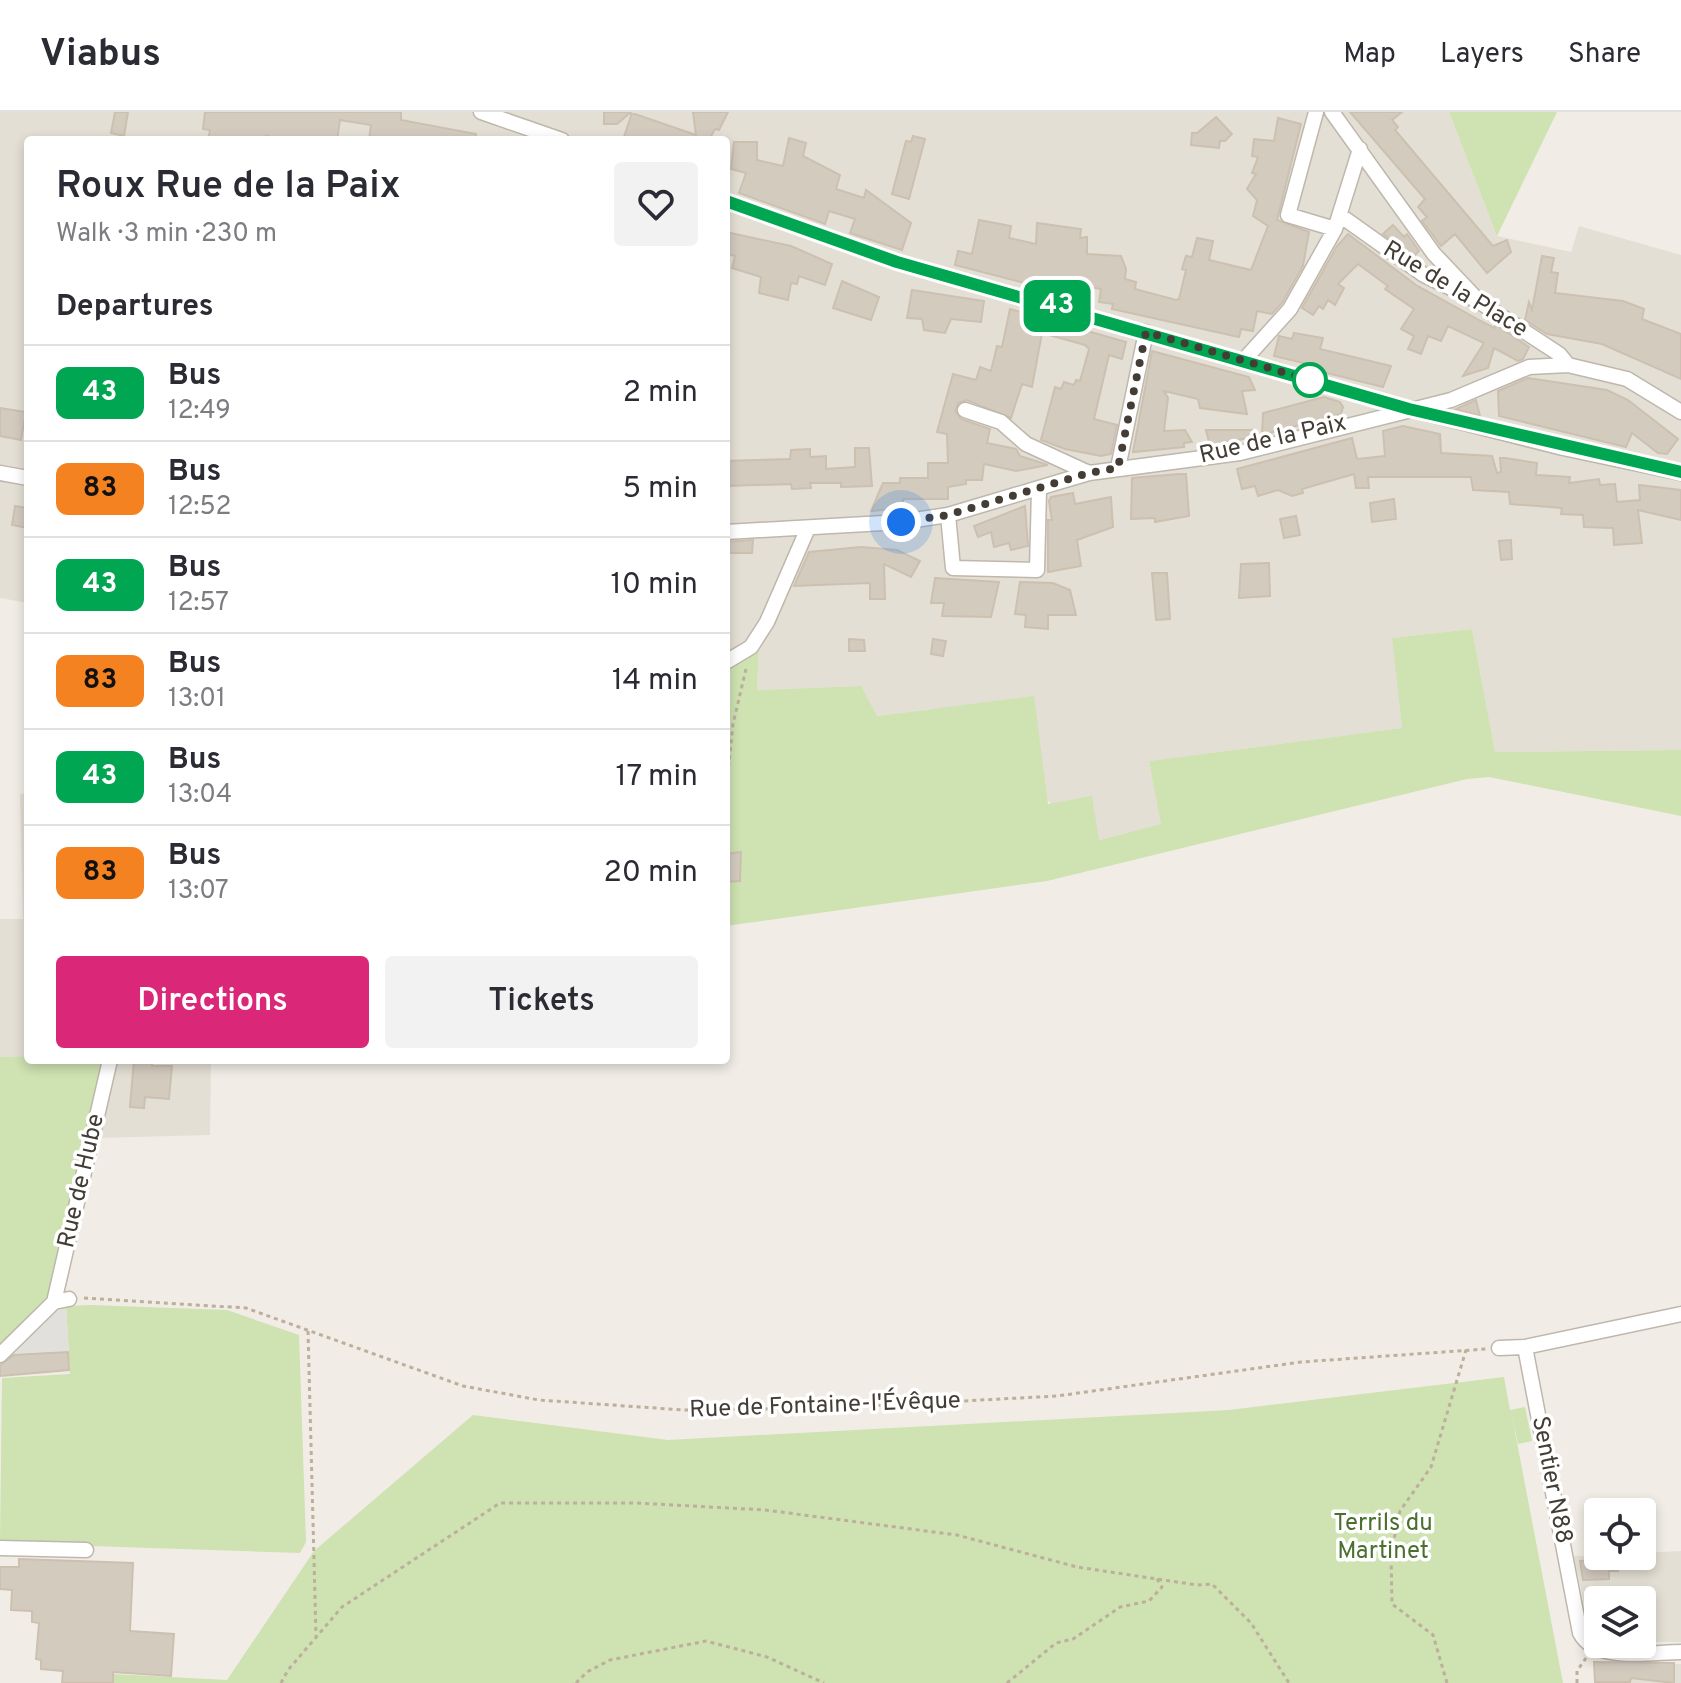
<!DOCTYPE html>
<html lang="en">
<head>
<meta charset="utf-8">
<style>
	body { margin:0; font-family:Overpass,sans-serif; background:#f2f2f3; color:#2b2b33; height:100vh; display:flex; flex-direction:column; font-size:30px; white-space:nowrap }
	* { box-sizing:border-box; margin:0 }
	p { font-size:26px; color:#7c7c81 }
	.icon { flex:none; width:44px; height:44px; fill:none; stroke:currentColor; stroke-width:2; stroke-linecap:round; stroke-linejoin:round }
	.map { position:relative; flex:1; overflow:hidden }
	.drawer { position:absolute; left:24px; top:24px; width:706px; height:928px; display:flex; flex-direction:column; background:#fff; border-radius:8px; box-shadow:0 4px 12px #0003 }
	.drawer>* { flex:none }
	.badge { padding:0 16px; border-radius:12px; font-size:28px; line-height:52px }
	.fabs { position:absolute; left:1584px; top:1386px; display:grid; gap:16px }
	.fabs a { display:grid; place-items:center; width:72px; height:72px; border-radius:8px; background:#fff; box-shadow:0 4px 12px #0003; font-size:40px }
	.you { position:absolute; width:40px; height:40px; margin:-20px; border:6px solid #fff; border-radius:50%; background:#1a73e8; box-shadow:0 0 0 12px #1a73e833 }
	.map>.badge { position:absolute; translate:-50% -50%; box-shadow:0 0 0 4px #fff }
	h2 { padding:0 32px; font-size:30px; line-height:72px }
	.round { display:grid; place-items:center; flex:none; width:84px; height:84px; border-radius:8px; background:#f2f2f3 }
	.head { display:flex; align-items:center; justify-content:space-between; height:136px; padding:0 32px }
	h1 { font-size:38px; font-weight:600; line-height:60px }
	.action { display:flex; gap:16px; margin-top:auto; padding:16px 32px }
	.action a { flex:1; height:92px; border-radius:8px; background:#db2777; color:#fff; font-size:32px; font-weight:600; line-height:92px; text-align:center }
	.action a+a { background:#f2f2f3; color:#2b2b33 }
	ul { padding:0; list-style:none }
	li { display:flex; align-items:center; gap:24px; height:96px; padding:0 32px; border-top:2px solid #e1e1e2 }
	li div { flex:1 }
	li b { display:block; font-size:30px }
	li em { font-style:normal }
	li .badge { min-width:88px; font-weight:700; text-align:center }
	header { display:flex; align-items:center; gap:48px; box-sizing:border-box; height:112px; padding:0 40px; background:#fff; border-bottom:2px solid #e1e1e2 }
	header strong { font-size:38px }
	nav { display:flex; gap:44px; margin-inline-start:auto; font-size:28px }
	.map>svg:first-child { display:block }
</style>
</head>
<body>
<header>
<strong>Viabus</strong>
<nav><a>Map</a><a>Layers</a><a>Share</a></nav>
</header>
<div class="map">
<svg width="1681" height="1571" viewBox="0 0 1681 1571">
	<rect width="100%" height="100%" fill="#f1ede6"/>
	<path fill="#e4dfd4" d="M 0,0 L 1350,0 L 1354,4 L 1358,0 L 1449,0 L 1497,124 L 1571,140 L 1579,114 L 1681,143 L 1681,638 L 1495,640 L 1472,517 L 1393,526 L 1402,616 L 1149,649 L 1162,712 L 1098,728 L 930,597 L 877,604 L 860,574 L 757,578 L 759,536 L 734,536 L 726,541 L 726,28 L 28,28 L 28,491 L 0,486 Z
		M 28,681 L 28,944 L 0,945 L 0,807 L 23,807 L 20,682 Z
		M 114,948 L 211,948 L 210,1023 L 97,1026 Z
		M 1681,1439 L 1681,1530 L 1642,1530 L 1642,1488 L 1598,1488 L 1598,1530 L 1592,1530 L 1574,1444 L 1642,1444 L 1642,1441 Z
		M 1595,1550 L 1681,1552 L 1681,1571 L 1598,1571 Z"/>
	<path fill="#cee2b2" d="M 1449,0 L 1557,0 L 1497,124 Z
		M 1472,517 L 1495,640 L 1681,638 L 1681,704 L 1489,665 L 1467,667 L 1047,769 L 726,814 L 726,554 L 748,547 L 759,536 L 757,578 L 861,574 L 877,604 L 1034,584 L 1048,692 L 1092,684 L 1099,728 L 1161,712 L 1149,649 L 1402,616 L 1392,526 Z
		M 28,944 L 28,948 L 105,948 L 49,1183 L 0,1235 L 0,945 Z
		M 91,1193 L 227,1198 L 299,1223 L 306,1430 L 300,1441 L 0,1431 L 2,1266 L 70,1262 L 66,1194 Z
		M 1504,1265 L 1510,1298 L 1525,1295 L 1532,1329 L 1518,1332 L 1511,1299 L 1563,1571 L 112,1571 L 113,1562 L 227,1568 L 314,1439 L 473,1303 L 668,1328 L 1229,1298 Z"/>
	<path fill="#e2e0dd" d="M 66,1194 L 69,1240 L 5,1245 L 41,1208 Z"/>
	<path fill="#d4cbbf" stroke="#ccc0b0" stroke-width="2" d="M 115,0 L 128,0 L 124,24 L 111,21 Z
		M 205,0 L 401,0 L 401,8 L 476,22 L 475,28 L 369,28 L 371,13 L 340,8 L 337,28 L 285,28 L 266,24 L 265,28 L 208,28 L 210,18 L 203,17 Z
		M 604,0 L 631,0 L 617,12 L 604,12 Z
		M 693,0 L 728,0 L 719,18 L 715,17 L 709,28 L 623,28 L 632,1 L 696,23 Z
		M 1350,0 L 1402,0 L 1392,8 L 1398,15 L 1395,18 L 1493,134 L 1507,128 L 1511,140 L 1487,161 L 1455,122 L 1441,134 L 1422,109 L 1427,105 L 1418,95 L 1425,87 Z
		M 1216,5 L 1232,22 L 1225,29 L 1220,29 L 1219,36 L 1191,33 L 1192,21 L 1197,21 Z
		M 1278,6 L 1301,12 L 1277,108 L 1309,120 L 1303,154 L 1282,191 L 1272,202 L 1257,199 L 1253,219 L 1241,217 L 1239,225 L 1112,197 L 1113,192 L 1099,190 L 1101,177 L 1044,167 L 1040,175 L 955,153 L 958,139 L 972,142 L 979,108 L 1011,114 L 1009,126 L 1036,132 L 1037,111 L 1081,117 L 1080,126 L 1087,125 L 1087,142 L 1121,144 L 1126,157 L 1125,167 L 1136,170 L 1135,177 L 1176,188 L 1179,187 L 1186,158 L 1182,157 L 1186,144 L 1192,145 L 1197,126 L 1213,129 L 1209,148 L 1251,158 L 1268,114 L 1253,104 L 1257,88 L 1247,77 L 1256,62 L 1252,61 L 1258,45 L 1252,44 L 1254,27 L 1274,29 Z
		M 913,24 L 925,27 L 909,87 L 892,82 L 906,29 L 911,30 Z
		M 789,26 L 806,31 L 803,44 L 840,63 L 836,77 L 864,86 L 866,78 L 911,111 L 902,138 L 850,121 L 855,107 L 829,99 L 825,112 L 739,81 L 746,61 L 731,57 L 734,30 L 757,30 L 757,48 L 783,54 Z
		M 1393,113 L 1404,125 L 1407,122 L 1419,139 L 1414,144 L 1383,122 Z
		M 726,120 L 791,134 L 832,152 L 825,173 L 799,164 L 797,172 L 791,171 L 788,188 L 759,181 L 761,165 L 732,156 L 735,144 L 726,142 Z
		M 1348,122 L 1416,173 L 1479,208 L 1494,216 L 1496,213 L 1529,235 L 1523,247 L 1518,249 L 1494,236 L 1488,256 L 1463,264 L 1484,231 L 1448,214 L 1441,229 L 1428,224 L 1421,242 L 1408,237 L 1414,224 L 1401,217 L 1414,197 L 1385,177 L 1388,174 L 1358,152 L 1338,172 L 1344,176 L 1335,193 L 1328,188 L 1323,197 L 1319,194 L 1313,203 L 1302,196 L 1337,134 Z
		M 1542,144 L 1554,146 L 1551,160 L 1558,161 L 1555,181 L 1623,189 L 1644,197 L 1642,207 L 1681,222 L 1681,267 L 1602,232 L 1547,222 L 1525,208 L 1529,190 L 1532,198 Z
		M 842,169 L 879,185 L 871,208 L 833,196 Z
		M 912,178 L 984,189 L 981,210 L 951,207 L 945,221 L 924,218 L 922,207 L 907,206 Z
		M 1010,197 L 1126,230 L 1122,247 L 1109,243 L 1094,307 L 1117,313 L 1111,342 L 1101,344 L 1065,337 L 1041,328 L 1055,275 L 1061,277 L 1064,270 L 1074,273 L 1076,268 L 1080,269 L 1089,237 L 1085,233 L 1042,221 L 1032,275 L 1022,272 L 1011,306 L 967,288 L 958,291 L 955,299 L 961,307 L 990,317 L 987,331 L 1016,337 L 1020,344 L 1048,353 L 1016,359 L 984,352 L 982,368 L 966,368 L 966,372 L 948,375 L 948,387 L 903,387 L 903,396 L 871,399 L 883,371 L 900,371 L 900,366 L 928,366 L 928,351 L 948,351 L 947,322 L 937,320 L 953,262 L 976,268 L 980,255 L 991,259 L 997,234 L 1002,235 Z
		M 1294,221 L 1323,226 L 1320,237 L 1391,254 L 1383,275 L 1307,256 L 1308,252 L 1274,244 L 1279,224 L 1292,227 Z
		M 1152,239 L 1249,265 L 1255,278 L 1242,279 L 1247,302 L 1200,296 L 1198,287 L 1164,279 L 1168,286 L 1164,319 L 1185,318 L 1192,330 L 1184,331 L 1184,335 L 1133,340 Z
		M 1528,266 L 1607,278 L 1628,288 L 1678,327 L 1667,342 L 1658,341 L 1632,321 L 1626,335 L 1499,304 L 1498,279 Z
		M 1324,285 L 1340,290 L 1343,295 L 1341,302 L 1262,323 L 1263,301 Z
		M 1476,288 L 1480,304 L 1456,297 Z
		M 0,296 L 26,300 L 21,328 L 0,324 Z
		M 1403,314 L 1440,322 L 1441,341 L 1492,344 L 1497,361 L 1501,360 L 1500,346 L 1505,346 L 1537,351 L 1536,363 L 1570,365 L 1569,371 L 1599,367 L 1600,373 L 1615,372 L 1617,390 L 1640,388 L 1639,373 L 1681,378 L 1681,408 L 1638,398 L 1642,431 L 1614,433 L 1613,416 L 1584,415 L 1583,403 L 1561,402 L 1562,396 L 1510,392 L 1509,380 L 1473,378 L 1471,365 L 1368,365 L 1369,376 L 1356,376 L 1354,362 L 1302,377 L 1303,381 L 1292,384 L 1278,378 L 1258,384 L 1255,374 L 1242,377 L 1237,357 L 1352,326 L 1357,347 L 1385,344 L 1383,319 Z
		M 1206,318 L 1256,318 L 1257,324 L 1210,334 Z
		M 855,336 L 869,336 L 872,374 L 841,375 L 841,371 L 810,371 L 811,376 L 792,377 L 791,372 L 726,374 L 726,349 L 790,347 L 791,338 L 810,337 L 810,345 L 826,344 L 826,357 L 855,355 Z
		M 1179,362 L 1186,362 L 1189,404 L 1155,410 L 1155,406 L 1131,407 L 1132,366 Z
		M 1073,381 L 1075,392 L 1111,385 L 1113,415 L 1077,428 L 1081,454 L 1048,460 L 1048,408 L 1052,408 L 1049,389 L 1051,385 Z
		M 1394,387 L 1396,407 L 1372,410 L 1370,391 Z
		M 15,394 L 28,396 L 28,416 L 12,413 Z
		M 1025,394 L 1028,434 L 1011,438 L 1009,431 L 994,435 L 991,420 L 978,425 L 974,414 Z
		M 1296,404 L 1300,423 L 1284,426 L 1280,407 Z
		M 753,428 L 752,441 L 726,441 L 726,430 Z
		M 1511,428 L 1512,447 L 1501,448 L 1499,429 Z
		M 861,435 L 897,438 L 920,449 L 911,465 L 884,452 L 885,487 L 870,487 L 870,471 L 794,474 L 809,440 Z
		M 1269,451 L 1270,484 L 1239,486 L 1241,452 Z
		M 1152,461 L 1167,461 L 1170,507 L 1156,508 Z
		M 935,466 L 999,470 L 991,505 L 942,504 L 944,491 L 931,491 Z
		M 1020,470 L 1053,471 L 1070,478 L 1076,503 L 1048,503 L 1048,517 L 1025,515 L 1026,503 L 1015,502 Z
		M 849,527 L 864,528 L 865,539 L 849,539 Z
		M 933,527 L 946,529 L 943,544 L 931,542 Z
		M 741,740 L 740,769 L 726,770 L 726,742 Z
		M 134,948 L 152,948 L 152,954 L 172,954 L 169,987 L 145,985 L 144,996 L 130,995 Z
		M 68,1240 L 69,1258 L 0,1264 L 0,1253 L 14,1243 Z
		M 19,1447 L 133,1451 L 130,1519 L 174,1522 L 171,1564 L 113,1560 L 113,1571 L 62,1571 L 63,1559 L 41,1557 L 41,1548 L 36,1547 L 39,1511 L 32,1510 L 32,1499 L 11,1498 L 12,1478 L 0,1477 L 0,1455 L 19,1455 Z
		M 1617,1447 L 1618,1459 L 1609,1459 L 1609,1467 L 1583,1468 L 1580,1449 Z
		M 1594,1550 L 1674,1551 L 1674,1571 L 1631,1566 L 1630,1570 L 1595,1570 Z"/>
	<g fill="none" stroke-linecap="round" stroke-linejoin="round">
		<g stroke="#beb7ac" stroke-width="17">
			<path id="minor" d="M 481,0 L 562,28
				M 1316,0 L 1288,103 L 1335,117
				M 1332,0 L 1434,142 L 1473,183
				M 726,89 L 897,150 L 1409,297 L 1563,336 L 1681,361
				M 1341,104 L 1424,163 L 1478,189 L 1559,242 L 1568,253
				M 1244,248 L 1290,197 L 1335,117 L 1360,37
				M 965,298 L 1001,310 L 1026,332 L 1089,361
				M 1118,356 L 1146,220
				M 0,361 L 28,366
				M 948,403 L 953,456 L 1037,458 L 1039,378
				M 726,420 L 901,410 L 948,403 L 1089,361 L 1240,341 L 1451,288 L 1529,255 L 1568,253 L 1627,267 L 1681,300
				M 726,550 L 751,535 L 767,510 L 808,416
				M 54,1190 L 110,948
				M 1525,1235 L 1580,1521 C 1596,1551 1651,1540 1681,1540
				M 1499,1236 L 1525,1235 L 1681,1202
				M 0,1243 L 54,1190 L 69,1187
				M 0,1436 L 86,1438"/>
		</g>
		<path stroke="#bcaf9c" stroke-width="3" stroke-dasharray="4 4" stroke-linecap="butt" d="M 726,679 L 733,612 L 746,557
			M 84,1186 L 246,1196 L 463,1274 L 539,1288 L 684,1298 L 830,1296 L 1057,1284 L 1301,1250 L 1486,1237
			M 308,1219 L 316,1524
			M 281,1571 L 288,1558 L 342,1495 L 500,1391 L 637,1391 L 765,1398 L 957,1423 L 1077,1455 L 1197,1473 L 1212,1472 L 1251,1511 L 1289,1571
			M 576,1571 L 587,1560 L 610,1548 L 706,1529 L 767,1545 L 824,1571
			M 1007,1571 L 1056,1531 L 1073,1527 L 1120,1495 L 1149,1489 L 1162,1475 L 1156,1465
			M 1447,1571 L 1433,1523 L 1392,1492 L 1391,1442 L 1400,1399 L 1431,1355 L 1466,1238
			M 1577,1571 L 1577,1559 L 1586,1546"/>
		<use href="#minor" stroke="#fff" stroke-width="14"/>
	</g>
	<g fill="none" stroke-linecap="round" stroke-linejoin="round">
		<g stroke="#fff" stroke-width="18">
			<path id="line" d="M 726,89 L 897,150 L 1409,297 L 1681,360"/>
		</g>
		<use href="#line" stroke="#00a651" stroke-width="12"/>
		<path stroke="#433d36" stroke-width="8" stroke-dasharray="0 14.4" d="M 901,410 L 948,403 L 1089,361 L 1118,356 L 1146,220 L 1310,268"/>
	</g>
	<circle fill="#fff" stroke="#00a651" stroke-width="4" cx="1310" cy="268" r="16"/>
	<g text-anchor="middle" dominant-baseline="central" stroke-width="7" stroke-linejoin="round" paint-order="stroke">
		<g font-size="24" fill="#433d36" stroke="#fff">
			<text transform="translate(1455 178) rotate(31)">Rue de la Place</text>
			<text transform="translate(1273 328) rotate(-13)">Rue de la Paix</text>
			<text transform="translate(82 1069) rotate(-77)">Rue de Hube</text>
			<text transform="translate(825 1294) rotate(-2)">Rue de Fontaine-l'Évêque</text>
			<text transform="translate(1551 1368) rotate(79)">Sentier N88</text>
		</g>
		<g font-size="24" fill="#4a6f2f" stroke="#fff">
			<text x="1383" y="1412">Terrils du<tspan x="1383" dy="28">Martinet</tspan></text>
		</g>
	</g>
</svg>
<div class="fabs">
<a><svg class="icon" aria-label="locate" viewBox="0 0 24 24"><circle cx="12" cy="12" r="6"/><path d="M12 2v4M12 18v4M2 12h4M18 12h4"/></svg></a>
<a><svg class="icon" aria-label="layers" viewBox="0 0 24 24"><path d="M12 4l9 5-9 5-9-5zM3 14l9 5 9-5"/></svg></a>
</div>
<div class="you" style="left:901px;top:410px"></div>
<b class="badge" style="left:1057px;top:194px;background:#00a651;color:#fff">43</b>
<section class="drawer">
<div class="head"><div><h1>Roux Rue de la Paix</h1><p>Walk · 3 min · 230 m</p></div><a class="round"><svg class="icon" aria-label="heart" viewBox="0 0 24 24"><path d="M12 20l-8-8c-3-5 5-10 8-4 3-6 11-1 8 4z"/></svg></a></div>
<h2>Departures</h2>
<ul>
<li><span class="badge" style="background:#00a651;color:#fff">43</span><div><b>Bus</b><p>12:49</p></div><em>2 min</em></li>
<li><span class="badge" style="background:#f58220;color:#111">83</span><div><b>Bus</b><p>12:52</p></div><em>5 min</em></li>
<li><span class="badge" style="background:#00a651;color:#fff">43</span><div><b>Bus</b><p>12:57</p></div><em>10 min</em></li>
<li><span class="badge" style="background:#f58220;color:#111">83</span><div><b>Bus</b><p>13:01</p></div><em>14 min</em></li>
<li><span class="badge" style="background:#00a651;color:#fff">43</span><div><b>Bus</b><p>13:04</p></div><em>17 min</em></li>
<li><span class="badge" style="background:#f58220;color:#111">83</span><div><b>Bus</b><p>13:07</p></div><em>20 min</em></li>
</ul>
<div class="action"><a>Directions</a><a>Tickets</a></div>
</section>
</div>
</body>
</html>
